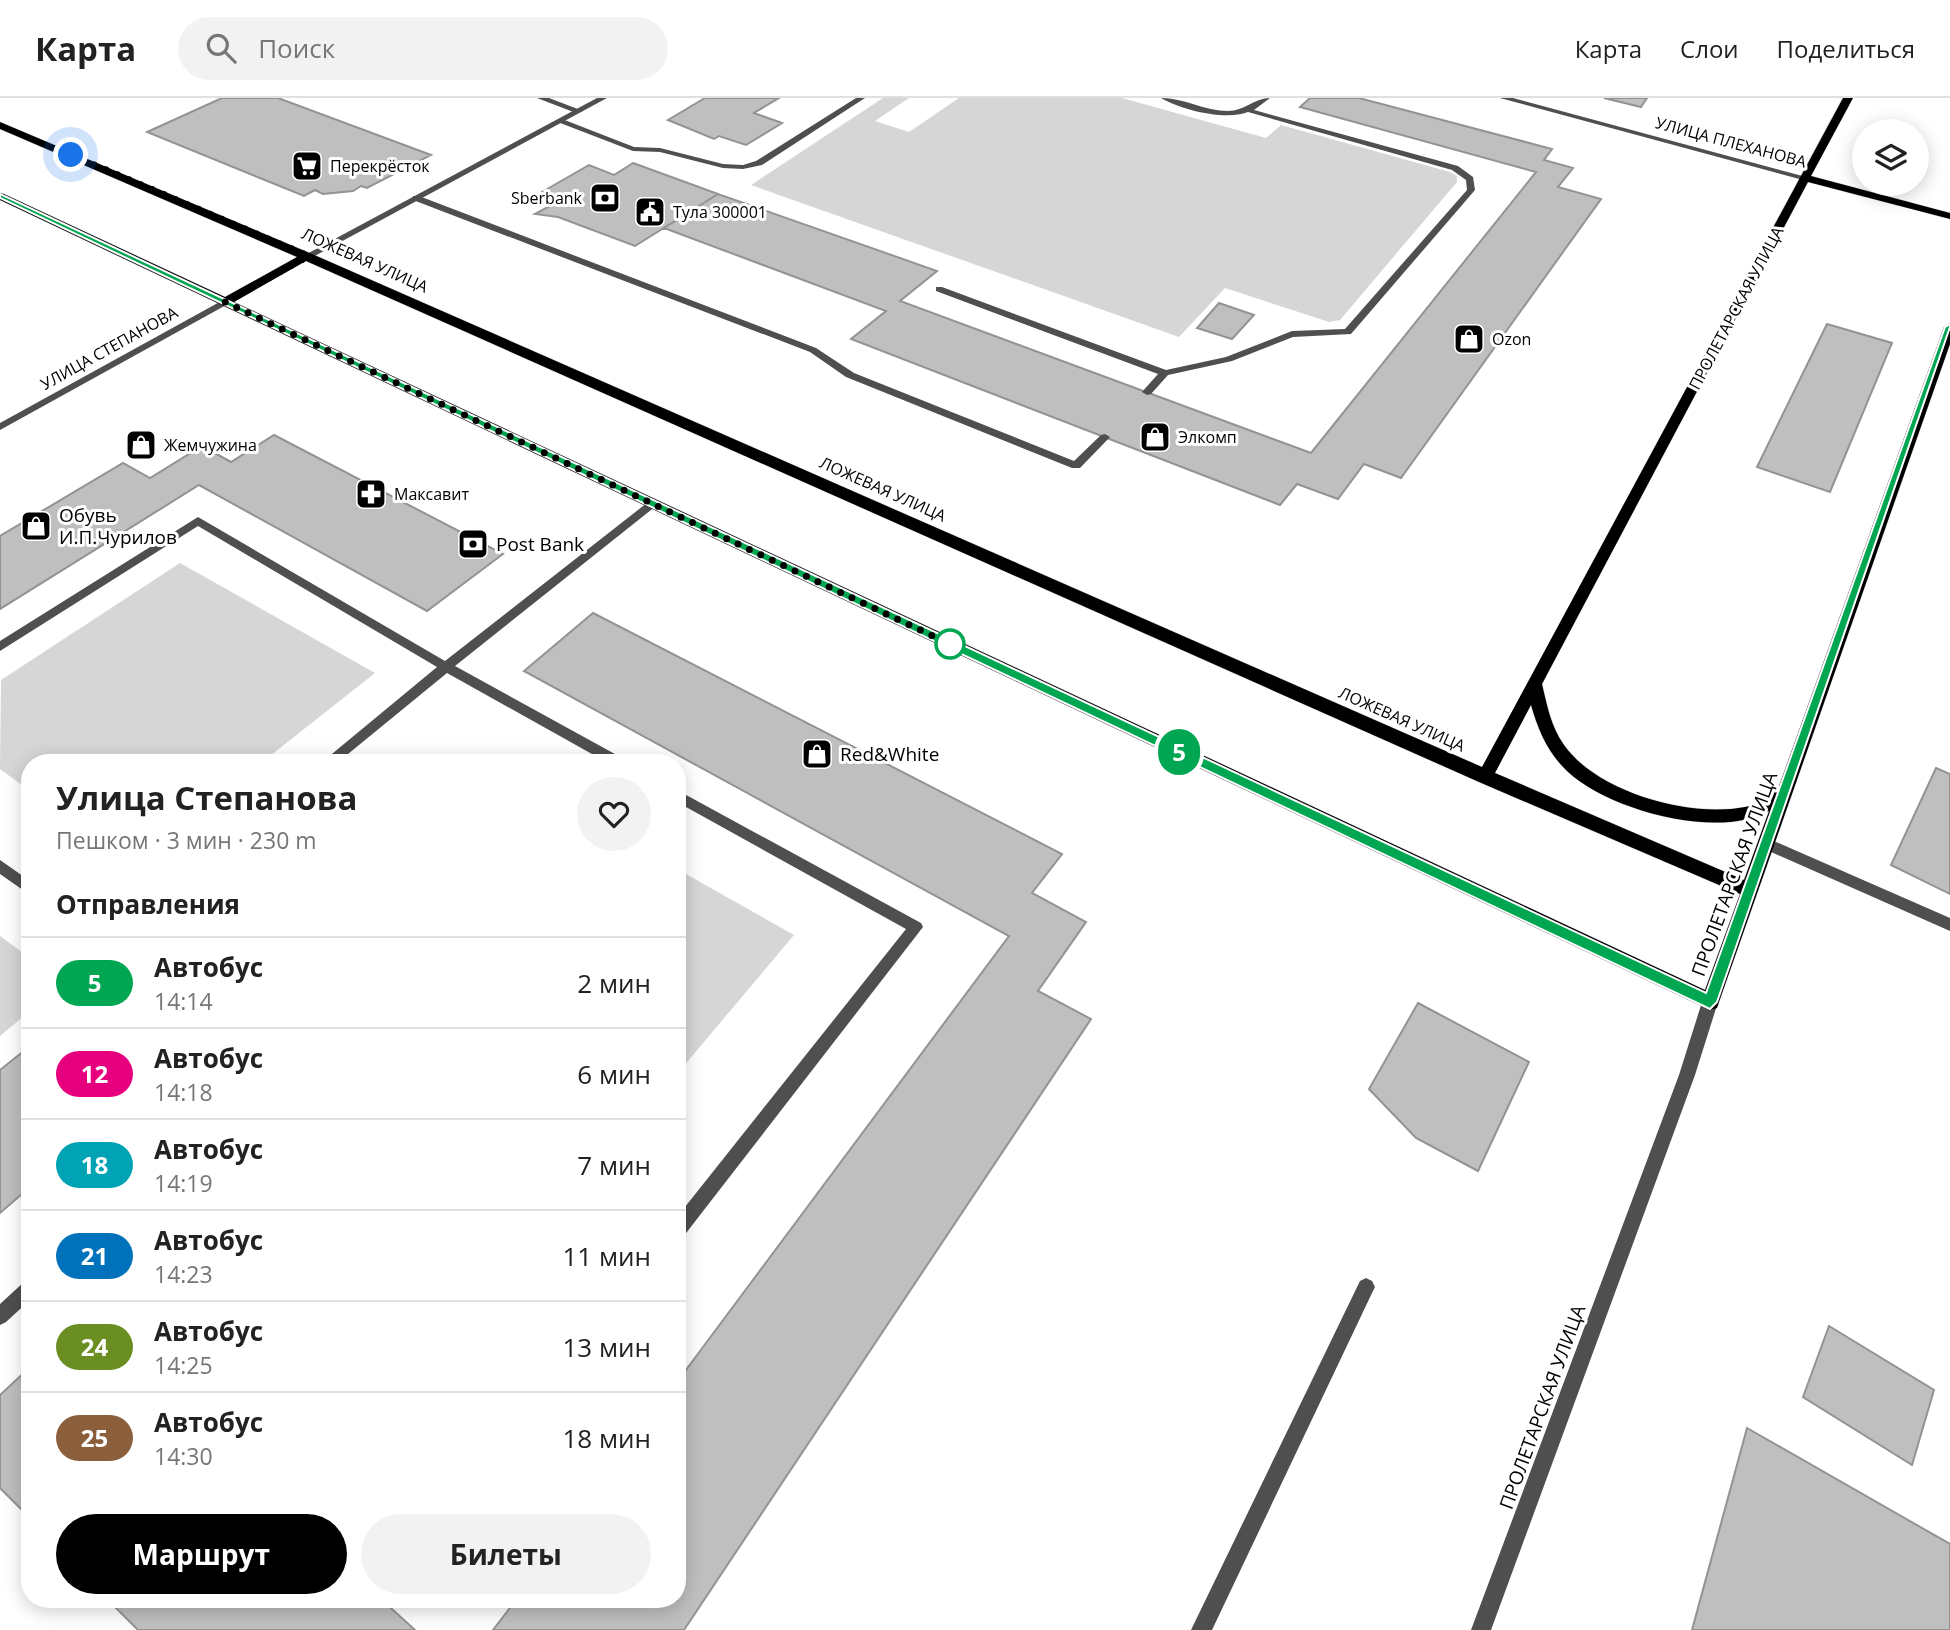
<!DOCTYPE html>
<html lang="ru">
<head>
<meta charset="utf-8">
<style>
	body { margin:0; font-family:"Open Sans",sans-serif; background:#f2f2f2; color:#222; height:100vh; display:flex; flex-direction:column; font-size:26px; white-space:nowrap }
	* { box-sizing:border-box; margin:0 }
	p { font-size:23px; color:#767676 }
	.icon { flex:none; width:38px; height:38px; fill:none; stroke:currentColor; stroke-width:2; stroke-linecap:round; stroke-linejoin:round }
	.map { position:relative; flex:1; overflow:hidden }
	.panel { position:absolute; left:21px; top:656px; width:665px; height:854px; display:flex; flex-direction:column; background:#fff; border-radius:28px; box-shadow:0 4px 18px #0003 }
	.panel>* { flex:none }
	.badge { padding:0 14px; border-radius:23px; font-size:24px; line-height:46px }
	.buttons { position:absolute; left:1852px; top:21px; display:grid; gap:14px }
	.buttons a { display:grid; place-items:center; width:77px; height:77px; border-radius:50%; background:#fff; box-shadow:0 4px 18px #0003; font-size:35px }
	.you { position:absolute; width:35px; height:35px; margin:-18px; border:5px solid #fff; border-radius:50%; background:#1a73e8; box-shadow:0 0 0 10px #1a73e833 }
	.map>.badge { position:absolute; translate:-50% -50%; box-shadow:0 0 0 4px #fff }
	h2 { padding:0 35px; font-size:26px; line-height:63px }
	.round { display:grid; place-items:center; flex:none; width:74px; height:74px; border-radius:37px; background:#f2f2f2 }
	.overview { display:flex; align-items:center; justify-content:space-between; height:119px; padding:0 35px }
	h1 { font-size:33px; font-weight:700; line-height:52px }
	.cta { display:flex; gap:14px; margin-top:auto; padding:14px 35px }
	.cta a { flex:1; height:80px; border-radius:42px; background:#000; color:#fff; font-size:28px; font-weight:700; line-height:80px; text-align:center }
	.cta a+a { background:#f2f2f2; color:#222 }
	ul { padding:0; list-style:none }
	li { display:flex; align-items:center; gap:21px; height:91px; padding:0 35px; border-top:2px solid #e0e0e0 }
	li div { flex:1 }
	li b { display:block; font-size:26px }
	li em { font-style:normal }
	li .badge { min-width:77px; font-weight:700; text-align:center }
	header { display:flex; align-items:center; gap:42px; box-sizing:border-box; height:98px; padding:0 35px; background:#fff; border-bottom:2px solid #e0e0e0 }
	header strong { font-size:33px }
	nav { display:flex; gap:38px; margin-inline-start:auto; font-size:24px }
	.search { width:490px; height:63px; background:#f2f2f2; display:flex; align-items:center; gap:18px; box-sizing:border-box; padding:0 24px; border-radius:38px; color:#767676; font-size:26px }
	.map>svg:first-child { display:block }
</style>
</head>
<body>
<header>
<strong>Карта</strong>
<div class="search"><svg class="icon" aria-label="search" viewBox="0 0 24 24"><circle cx="10" cy="10" r="6"/><path d="M15 15l6 6"/></svg>Поиск</div>
<nav><a>Карта</a><a>Слои</a><a>Поделиться</a></nav>
</header>
<div class="map">
<svg width="1950" height="1532" viewBox="0 0 1950 1532">
	<rect width="100%" height="100%" fill="#fff"/>
	<path fill="#d6d6d6" d="M 883,0 L 909,0 L 875,23 L 909,34 L 959,0 L 1122,0 L 1266,40 L 1281,27 L 1450,74 L 1457,78 L 1457,84 L 1340,222 L 1329,224 L 1225,190 L 1179,239 L 751,87 Z
		M 180,465 L 375,575 L 261,665 L 30,665 L 30,693 L 0,671 L 1,582 Z
		M 677,771 L 794,837 L 677,976 Z
		M 0,838 L 30,860 L 30,913 L 0,938 Z"/>
	<path fill="#bfbfbf" stroke="#939393" stroke-width="2" d="M 222,0 L 278,0 L 431,57 L 367,90 L 361,88 L 353,93 L 323,96 L 315,92 L 304,98 L 147,34 Z
		M 705,0 L 779,0 L 754,15 L 782,25 L 746,47 L 719,38 L 714,41 L 668,22 Z
		M 1310,0 L 1359,0 L 1552,51 L 1544,62 L 1573,70 L 1558,89 L 1601,101 L 1401,380 L 1364,366 L 1338,401 L 1297,386 L 1280,407 L 851,241 L 886,213 L 664,130 L 718,96 L 937,173 L 900,203 L 1311,355 L 1536,74 L 1300,9 Z
		M 1604,0 L 1647,0 L 1641,9 Z
		M 633,65 L 718,96 L 635,148 L 558,119 L 535,116 L 561,102 L 542,94 L 589,67 L 614,77 Z
		M 1219,205 L 1254,217 L 1232,241 L 1197,230 Z
		M 1827,226 L 1892,245 L 1830,394 L 1757,369 Z
		M 274,337 L 503,456 L 427,513 L 199,387 L 0,511 L 0,438 L 123,365 L 150,380 L 202,348 L 231,364 Z
		M 593,515 L 1062,756 L 1032,795 L 1086,824 L 1038,893 L 1091,921 L 684,1532 L 493,1532 L 516,1502 L 677,1502 L 677,1284 L 1009,838 L 524,573 Z
		M 1936,670 L 1950,676 L 1950,796 L 1891,767 Z
		M 1418,905 L 1529,964 L 1478,1073 L 1416,1040 L 1369,991 Z
		M 30,948 L 30,1089 L 0,1115 L 0,972 Z
		M 1829,1228 L 1934,1292 L 1912,1367 L 1803,1299 Z
		M 30,1269 L 30,1420 L 0,1390 L 0,1297 Z
		M 1747,1330 L 1950,1446 L 1950,1532 L 1692,1532 Z
		M 108,1502 L 382,1502 L 415,1532 L 138,1532 Z"/>
	<g fill="none" stroke-linecap="round" stroke-linejoin="round">
		<g stroke="#dbdbdb" stroke-width="1">
			<path id="primary" d="M 1843,0 L 1853,0 L 1811,78 L 1950,115 L 1950,121 L 1808,84 L 1542,586 C 1547,607 1551,629 1564,647 C 1597,694 1689,720 1745,709 C 1757,707 1768,697 1778,691 L 1944,229 L 1950,225 L 1950,246 L 1719,904 L 1717,910 L 1710,912 L 0,102 L 0,95 L 4,96 L 225,199 L 297,159 L 0,31 L 0,24 L 312,156 L 1482,669 ZM 306,163 L 1479,684 L 1740,796 L 1705,892 L 234,204 ZM 1531,607 C 1538,632 1548,655 1567,673 C 1608,712 1718,742 1769,713 L 1744,782 L 1495,675 Z"/>
		</g>
		<path fill="#4f4f4f" fill-rule="evenodd" d="M 537,0 L 549,0 L 583,13 L 576,15 Z
			M 856,0 L 865,0 L 762,67 L 743,71 L 723,70 L 660,54 L 633,53 L 555,23 L 562,21 L 634,49 L 660,50 L 723,66 L 743,67 L 756,63 Z
			M 1161,0 C 1184,0 1205,13 1228,13 C 1244,13 1255,0 1270,0 L 1254,12 L 1458,68 L 1473,79 L 1475,92 L 1351,236 L 1293,239 L 1232,263 L 1168,277 L 1151,296 L 1147,297 L 1142,294 L 1158,276 L 936,193 L 936,189 L 942,189 L 1166,272 L 1226,259 L 1292,233 L 1345,231 L 1467,92 L 1466,82 L 1452,72 L 1248,14 C 1225,23 1182,12 1161,0 Z
			M 413,98 L 419,98 L 816,250 L 854,275 L 1074,363 L 1101,337 L 1105,336 L 1110,339 L 1080,370 L 1072,370 L 846,279 L 810,254 L 413,102 Z
			M 652,401 L 658,405 L 656,408 L 455,568 L 624,661 L 626,665 L 608,665 L 447,575 L 337,665 L 321,665 L 437,569 L 198,428 L 0,553 L 0,543 L 198,419 L 445,563 Z
			M 677,692 L 921,825 L 923,829 L 683,1139 L 677,1141 L 677,1119 L 906,831 L 677,704 Z
			M 0,762 L 30,783 L 30,797 L 0,776 Z
			M 1366,1180 L 1372,1183 L 1375,1189 L 1372,1195 L 1212,1532 L 1191,1532 L 1360,1183 Z
			M 30,1181 L 30,1202 L 6,1224 L 0,1227 L 0,1206 L 24,1184 Z"/>
		<path fill="#4f4f4f" fill-rule="evenodd" d="M 597,0 L 607,0 L 311,160 L 303,158 Z
			M 1500,0 L 1513,0 L 1810,80 L 1803,82 Z
			M 1767,740 L 1950,820 L 1950,833 L 1762,750 L 1760,746 L 1762,742 Z"/>
		<path fill="#4f4f4f" fill-rule="evenodd" d="M 225,201 L 230,204 L 228,206 L 0,332 L 0,325 Z
			M 1710,897 L 1715,899 L 1718,904 L 1695,977 L 1491,1532 L 1471,1532 L 1679,977 L 1702,904 L 1705,899 Z"/>
		<use href="#primary" fill="#000" fill-rule="evenodd"/>
	</g>
	<path fill="#00a651" stroke="#fff" stroke-width="2" d="M 0,96 L 1706,895 L 1945,229 L 1950,226 L 1950,229 L 1717,904 L 1710,911 L 0,100 Z"/>
	<g fill="none" stroke-linecap="round" stroke-linejoin="round">
		<path stroke="#000" stroke-width="7" stroke-dasharray="0 12.6" d="M 71,57 L 308,158 L 225,204 L 954,548 L 950,546"/>
	</g>
	<defs>
		<g id="supermarket-square" transform="scale(1.575)"><rect x="-9" y="-9" width="18" height="18" rx="4" fill="#000" stroke="#fff"/><path d="M-6-5.5h2.5l.6 2H6L4.5 2H-2.5L-4.4-4H-6ZM-1.5 3.2a1.3 1.3 0 1 0 .1 0ZM3 3.2a1.3 1.3 0 1 0 .1 0Z" fill="#fff"/></g>
		<g id="bank-square" transform="scale(1.575)"><rect x="-9" y="-9" width="18" height="18" rx="4" fill="#000" stroke="#fff"/><path d="M-6-4H6V4H-6ZM0-2.3a2.3 2.3 0 1 0 0 4.6a2.3 2.3 0 1 0 0-4.6Z" fill="#fff"/></g>
		<g id="civic-square" transform="scale(1.575)"><rect x="-9" y="-9" width="18" height="18" rx="4" fill="#000" stroke="#fff"/><path d="M-.6-6.5H3V-4.5H.6V-3L4-1V1h2V6H-6V1h2V-1L-.6-3ZM-1.2 2.5V6h2.4V2.5Z" fill="#fff"/></g>
		<g id="shop-square" transform="scale(1.575)"><rect x="-9" y="-9" width="18" height="18" rx="4" fill="#000" stroke="#fff"/><path d="M-5-2.5h2.3a2.7 3.5 0 0 1 5.4 0H5L5.5 6h-11ZM-1.5-2.5h3a1.5 2.3 0 0 0-3 0Z" fill="#fff"/></g>
		<g id="pharmacy-square" transform="scale(1.575)"><rect x="-9" y="-9" width="18" height="18" rx="4" fill="#000" stroke="#fff"/><path d="M-2-6h4v4h4v4h-4v4h-4v-4h-4v-4h4Z" fill="#fff"/></g>
	</defs>
	<g fill-rule="evenodd">
		<use href="#supermarket-square" x="307" y="68"/>
		<use href="#bank-square" x="605" y="100"/>
		<use href="#civic-square" x="650" y="114"/>
		<use href="#shop-square" x="1469" y="241"/>
		<use href="#shop-square" x="1155" y="339"/>
		<use href="#shop-square" x="141" y="347"/>
		<use href="#pharmacy-square" x="371" y="396"/>
		<use href="#shop-square" x="36" y="428"/>
		<use href="#bank-square" x="473" y="446"/>
		<use href="#shop-square" x="817" y="656"/>
	</g>
	<circle fill="#fff" stroke="#00a651" stroke-width="3.5" cx="950" cy="546" r="14"/>
	<g text-anchor="middle" dominant-baseline="central" stroke-width="6" stroke-linejoin="round" paint-order="stroke">
		<g font-size="16" fill="#000" stroke="#fff">
			<text transform="translate(1731 44) rotate(15)">УЛИЦА ПЛЕХАНОВА</text>
			<text transform="translate(365 162) rotate(24)">ЛОЖЕВАЯ УЛИЦА</text>
			<text transform="translate(1736 210) rotate(-62)">ПРОЛЕТАРСКАЯ УЛИЦА</text>
			<text transform="translate(109 250) rotate(-29)">УЛИЦА СТЕПАНОВА</text>
			<text transform="translate(883 391) rotate(24)">ЛОЖЕВАЯ УЛИЦА</text>
			<text transform="translate(1402 621) rotate(24)">ЛОЖЕВАЯ УЛИЦА</text>
		</g>
		<g font-size="16" fill="#000" stroke="#fff" text-anchor="start">
			<text x="330" y="68">Перекрёсток</text>
			<text x="582" y="100" text-anchor="end">Sberbank</text>
			<text x="673" y="114">Тула 300001</text>
			<text x="1492" y="241">Ozon</text>
			<text x="1178" y="339">Элкомп</text>
			<text x="164" y="347">Жемчужина</text>
			<text x="394" y="396">Максавит</text>
		</g>
		<g font-size="19" fill="#000" stroke="#fff" text-anchor="start">
			<text x="59" y="417">Обувь<tspan x="59" dy="22">И.П.Чурилов</tspan></text>
			<text x="496" y="446">Post Bank</text>
			<text x="840" y="656">Red&amp;White</text>
		</g>
		<g font-size="19" fill="#000" stroke="#fff">
			<text transform="translate(1734 776) rotate(-70)">ПРОЛЕТАРСКАЯ УЛИЦА</text>
			<text transform="translate(1542 1309) rotate(-70)">ПРОЛЕТАРСКАЯ УЛИЦА</text>
		</g>
	</g>
</svg>
<div class="buttons">
<a><svg class="icon" aria-label="layers" viewBox="0 0 24 24"><path d="M12 4l9 5-9 5-9-5zM3 14l9 5 9-5"/></svg></a>
</div>
<div class="you" style="left:71px;top:57px"></div>
<b class="badge" style="left:1179px;top:654px;background:#00a651;color:#fff">5</b>
<section class="panel">
<div class="overview"><div><h1>Улица Степанова</h1><p>Пешком · 3 мин · 230 m</p></div><a class="round"><svg class="icon" aria-label="heart" viewBox="0 0 24 24"><path d="M12 20l-8-8c-3-5 5-10 8-4 3-6 11-1 8 4z"/></svg></a></div>
<h2>Отправления</h2>
<ul>
<li><span class="badge" style="background:#00a651;color:#fff">5</span><div><b>Автобус</b><p>14:14</p></div><em>2 мин</em></li>
<li><span class="badge" style="background:#e6007e;color:#fff">12</span><div><b>Автобус</b><p>14:18</p></div><em>6 мин</em></li>
<li><span class="badge" style="background:#00a3b4;color:#fff">18</span><div><b>Автобус</b><p>14:19</p></div><em>7 мин</em></li>
<li><span class="badge" style="background:#0072bc;color:#fff">21</span><div><b>Автобус</b><p>14:23</p></div><em>11 мин</em></li>
<li><span class="badge" style="background:#6b8e23;color:#fff">24</span><div><b>Автобус</b><p>14:25</p></div><em>13 мин</em></li>
<li><span class="badge" style="background:#8b5e3c;color:#fff">25</span><div><b>Автобус</b><p>14:30</p></div><em>18 мин</em></li>
</ul>
<div class="cta"><a>Маршрут</a><a>Билеты</a></div>
</section>
</div>
</body>
</html>
